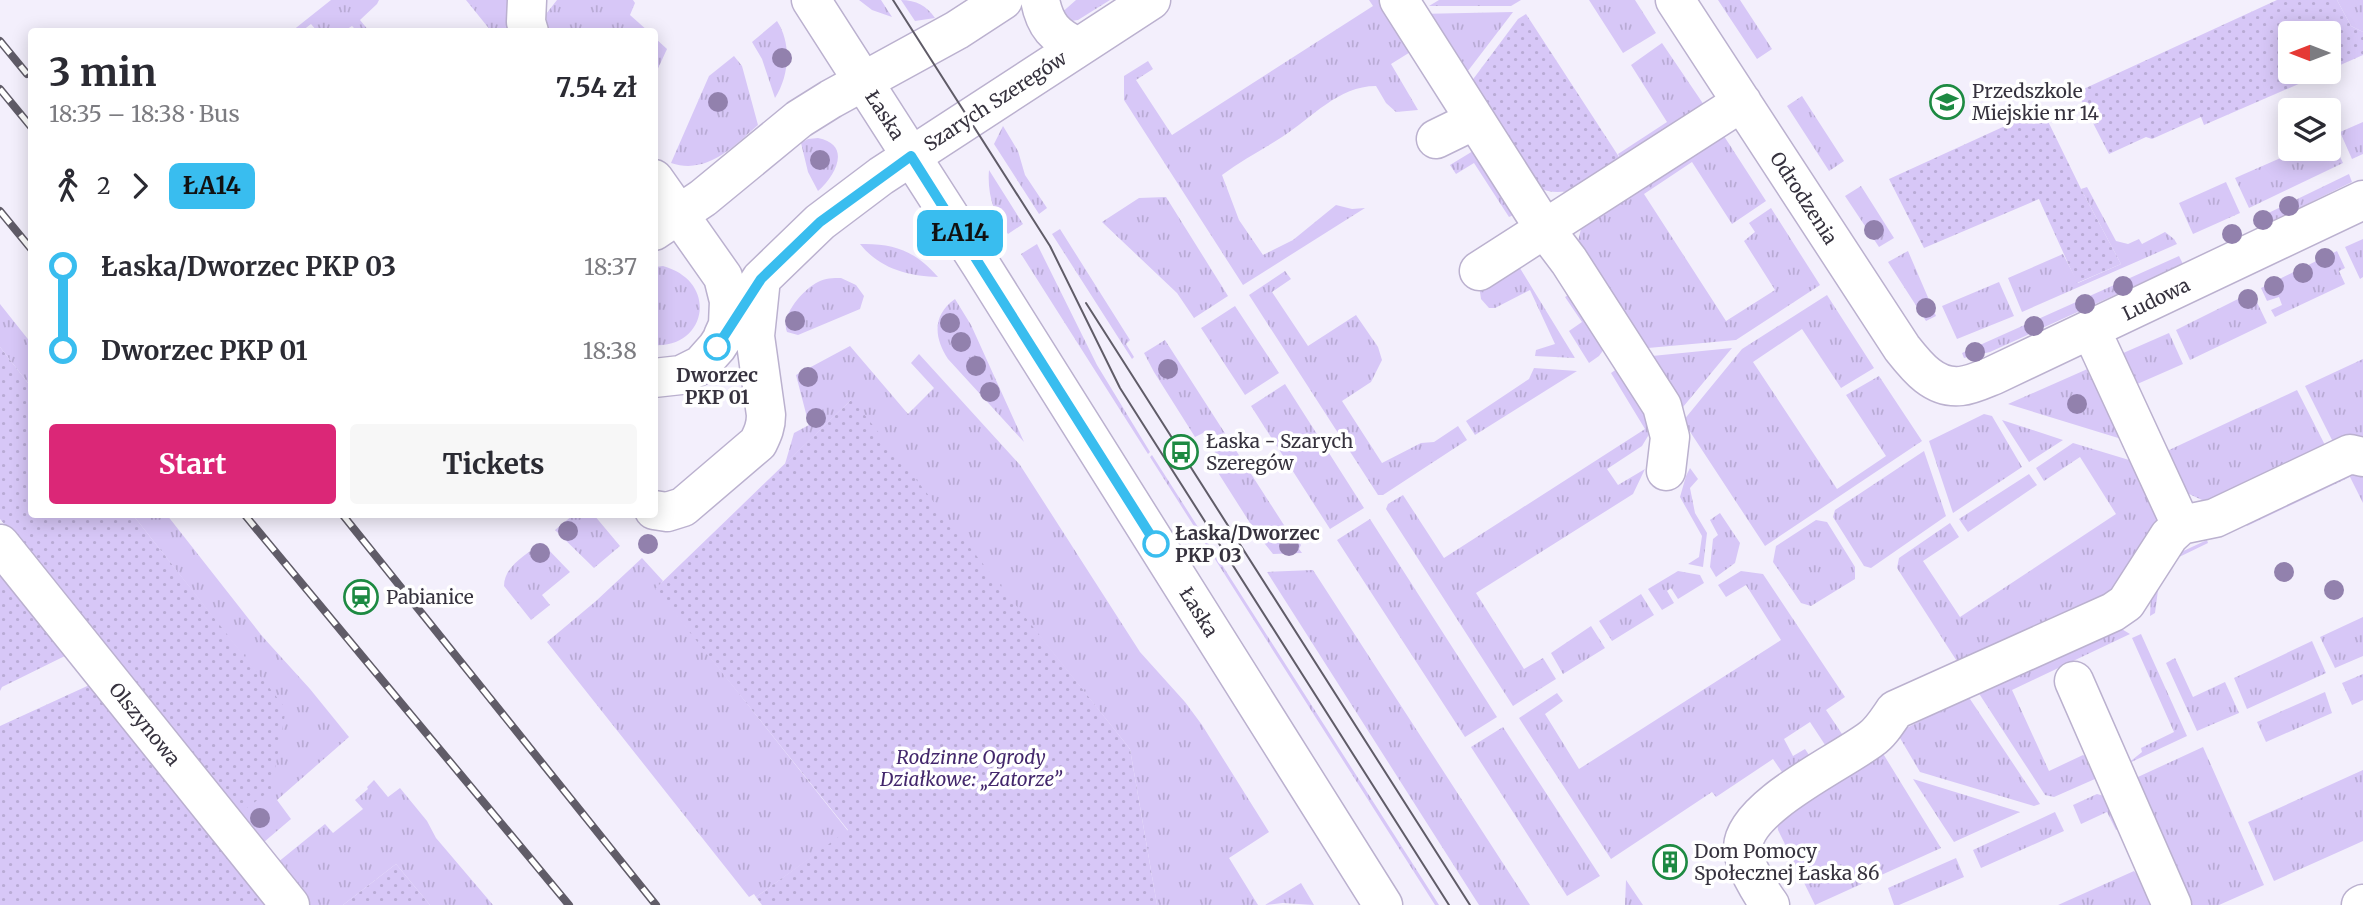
<!DOCTYPE html>
<html lang="en">
<head>
<meta charset="utf-8">
<style>
	body { margin:0; font-family:Merriweather,serif; background:#f7f7f7; color:#2b2b33; height:100vh; display:flex; flex-direction:column; font-size:26px; white-space:nowrap }
	* { box-sizing:border-box; margin:0 }
	p { font-size:23px; color:#7c7c81 }
	.icon { flex:none; width:38px; height:38px; fill:none; stroke:currentColor; stroke-width:2; stroke-linecap:round; stroke-linejoin:round }
	.map { position:relative; flex:1; overflow:hidden }
	.details { position:absolute; left:28px; top:28px; width:630px; height:490px; display:flex; flex-direction:column; background:#fff; border-radius:7px; box-shadow:0 4px 18px #0003 }
	.details>* { flex:none }
	.badge { padding:0 14px; border-radius:10px; font-size:24px; line-height:46px }
	.needle { width:46px; rotate:270deg }
	.controls { position:absolute; left:2278px; top:21px; display:grid; gap:14px }
	.controls a { display:grid; place-items:center; width:63px; height:63px; border-radius:7px; background:#fff; box-shadow:0 4px 18px #0003; font-size:35px }
	.map>.badge { position:absolute; translate:-50% -50%; box-shadow:0 0 0 4px #fff }
	.legs { display:flex; align-items:center; gap:10px; height:77px; padding:0 21px; font-size:23px }
	.legs p { margin-inline-start:auto }
	.headline { display:flex; align-items:center; justify-content:space-between; height:119px; padding:0 21px }
	h1 { font-size:38px; font-weight:700; line-height:52px }
	.cta { display:flex; gap:14px; margin-top:auto; padding:14px 21px }
	.cta a { flex:1; height:80px; border-radius:7px; background:#db2777; color:#fff; font-size:28px; font-weight:700; line-height:80px; text-align:center }
	.cta a+a { background:#f7f7f7; color:#2b2b33 }
	ul { padding:0 21px; list-style:none }
	li { display:flex; align-items:center; gap:24px; height:84px; font-size:26px }
	li i { display:grid; place-items:center; width:10px; height:100%; margin:0 9px; background:currentColor }
	li i::after { content:''; width:18px; height:18px; margin:-9px; border:5px solid; border-radius:50%; background:#fff }
	li p { margin-inline-start:auto }
	li:first-child i { background:linear-gradient(#0000 50%,currentColor 0) }
	li:last-child i { background:linear-gradient(currentColor 50%,#0000 0) }
	.map>svg:first-child { display:block }
</style>
</head>
<body>
<div class="map">
<svg width="2363" height="905" viewBox="0 0 2363 905">
	<defs>
		<pattern id="grass-tufts" width="24" height="20" patternUnits="userSpaceOnUse" patternTransform="scale(1.75)"><rect width="24" height="20" fill="#d7c7f7"/><path d="M3 7l-1-3M5 7V3M7 7l1-3M15 17l-1-3M17 17v-4M19 17l1-3" fill="none" stroke="#b9abd5"/></pattern>
		<pattern id="garden-dots" width="8" height="8" patternUnits="userSpaceOnUse" patternTransform="scale(1.75)"><rect width="8" height="8" fill="#d7c7f7"/><path d="M2 2h.1M6 6h.1" fill="none" stroke="#b9abd5" stroke-width="1.8" stroke-linecap="round"/></pattern>
	</defs>
	<rect width="100%" height="100%" fill="#f3effc"/>
	<path fill="url(#grass-tufts)" d="M 331,0 L 379,0 L 377,4 L 360,20 L 369,31 L 357,31 L 352,26 L 344,31 L 317,31 L 311,24 L 302,31 L 292,31 Z
		M 466,0 L 508,0 L 510,31 L 491,31 Z
		M 557,0 L 633,0 L 635,3 L 630,15 L 648,31 L 547,31 L 546,14 Z
		M 859,0 L 881,0 L 892,17 L 872,10 Z
		M 901,0 C 916,0 927,6 935,18 L 915,21 Z
		M 1076,0 L 1110,0 L 1078,20 L 1071,21 L 1059,15 Z
		M 1369,0 L 1388,0 L 1420,46 L 1391,64 L 1418,110 L 1396,112 L 1386,103 L 1376,86 C 1338,86 1312,118 1282,137 C 1262,150 1241,161 1222,175 L 1239,220 L 1263,255 L 1293,240 L 1336,205 L 1352,209 L 1365,208 L 1243,285 L 1124,100 L 1124,76 L 1148,61 L 1153,69 L 1136,80 L 1172,135 L 1373,6 Z
		M 1439,0 L 1521,0 L 1511,6 L 1429,6 Z
		M 1589,0 L 1635,0 L 1656,33 L 1623,53 Z
		M 1718,0 L 1740,0 L 1772,49 L 1757,59 Z
		M 2337,0 L 2363,0 L 2363,32 L 2351,26 Z
		M 1513,12 L 1461,80 L 1418,14 Z
		M 777,21 C 792,44 789,76 775,98 L 762,59 L 752,42 Z
		M 655,38 L 667,49 L 655,75 Z
		M 1662,43 L 1704,105 L 1621,160 L 1618,154 L 1667,122 L 1631,65 Z
		M 734,56 L 742,66 L 758,125 C 733,147 707,175 671,163 L 709,76 Z
		M 1802,96 L 1844,161 L 1829,171 L 1787,106 Z
		M 2363,122 L 2363,154 L 2352,159 L 2340,132 Z
		M 1003,126 L 1018,151 L 1025,175 L 1047,208 L 1039,214 L 994,144 Z
		M 1722,133 L 1766,201 L 1732,224 L 1692,162 L 1644,194 L 1726,321 L 1775,290 L 1744,241 L 1755,232 L 1749,223 L 1771,208 L 1820,285 L 1736,340 L 1637,349 L 1578,241 L 1582,225 Z
		M 2330,136 L 2343,163 L 2249,208 L 2235,178 L 2301,149 L 2329,149 Z
		M 818,138 C 852,145 836,175 818,191 L 808,172 L 801,143 L 808,139 Z
		M 1473,151 L 1520,212 L 1509,217 L 1474,163 L 1456,174 L 1450,165 Z
		M 989,170 L 1023,224 L 1008,234 C 994,216 987,193 989,170 Z
		M 2349,174 L 2352,182 L 2258,228 L 2254,220 Z
		M 2226,182 L 2240,213 L 2193,234 L 2179,203 Z
		M 1861,186 L 1894,238 L 1879,247 L 1845,196 Z
		M 2087,187 L 2116,241 L 2128,244 L 2139,239 L 2142,244 L 2165,232 L 2174,239 L 2177,244 L 2022,312 L 2008,278 L 2063,254 L 2078,283 L 2121,264 L 2081,189 Z
		M 1166,197 L 1228,296 L 1194,318 L 1177,293 L 1102,222 L 1139,198 Z
		M 1060,229 L 1130,340 L 1126,344 L 1134,357 L 1132,359 L 1052,234 Z
		M 2363,239 L 2363,277 L 2360,279 L 2345,247 Z
		M 860,244 C 894,243 915,251 938,277 C 908,276 880,269 860,244 Z
		M 1037,244 L 1097,365 L 1150,452 L 1148,454 L 1021,254 Z
		M 1908,251 L 1936,316 L 1926,321 L 1888,262 Z
		M 2337,251 L 2345,268 L 2339,271 L 2345,284 L 2275,317 L 2271,310 L 2282,305 L 2279,297 L 2267,301 L 2261,288 Z
		M 2179,256 L 2183,264 L 1990,352 L 1964,358 L 1962,353 Z
		M 1515,260 L 1575,358 L 1535,356 L 1536,350 L 1555,344 L 1530,290 L 1495,308 L 1489,308 L 1481,299 L 1479,285 Z
		M 663,266 C 720,282 706,349 654,345 L 655,267 Z
		M 1285,271 L 1291,279 L 1272,292 L 1308,346 L 1356,315 L 1378,347 L 1382,360 L 1371,382 L 1342,401 L 1382,463 L 1421,443 L 1434,442 L 1458,426 L 1467,440 L 1383,495 L 1378,495 L 1249,295 Z
		M 841,278 L 856,285 L 864,296 L 860,309 L 798,335 L 787,332 C 780,315 804,289 818,282 C 825,278 833,278 841,278 Z
		M 1999,282 L 2014,316 L 1957,339 L 1942,306 Z
		M 1577,290 L 1610,341 L 1599,356 L 1589,363 L 1569,331 L 1582,322 L 1565,297 Z
		M 2252,292 L 2267,323 L 2190,360 L 2176,330 Z
		M 1827,295 L 1874,368 L 1841,388 L 1802,329 L 1753,362 L 1837,489 L 1886,456 L 1846,395 L 1879,376 L 1922,441 L 1765,546 L 1683,421 L 1742,349 Z
		M 955,299 L 971,325 L 1024,442 L 948,359 C 934,338 932,315 955,299 Z
		M 0,304 L 31,343 L 31,387 L 0,347 Z
		M 1235,306 L 1279,373 L 1245,395 L 1201,328 Z
		M 2169,333 L 2183,364 L 2135,385 L 2121,354 Z
		M 1165,340 L 1291,536 L 1295,536 L 1301,545 L 1299,549 L 1302,553 L 1273,554 L 1257,534 L 1217,471 L 1224,466 L 1203,433 L 1195,437 L 1154,372 L 1144,353 Z
		M 850,346 L 908,414 L 934,388 L 911,363 L 919,354 L 1020,465 L 1140,652 L 1185,702 L 1202,725 L 1269,832 L 1229,858 L 1258,905 L 1157,905 L 1130,749 L 851,400 L 785,464 L 794,433 L 809,425 L 796,375 Z
		M 1732,348 L 1678,413 L 1642,357 Z
		M 2363,359 L 2363,450 L 2334,444 L 2305,386 Z
		M 1624,364 L 1648,402 L 1651,431 L 1642,446 L 1607,469 L 1618,485 L 1645,469 L 1633,494 L 1476,593 L 1524,669 L 1543,658 L 1556,679 L 1513,706 L 1386,509 L 1388,504 L 1403,495 L 1444,558 L 1645,429 L 1611,373 Z
		M 2092,367 L 2128,441 L 2008,404 Z
		M 1534,368 L 1577,371 L 1475,435 L 1466,421 L 1529,379 Z
		M 1285,384 L 1364,508 L 1330,529 L 1251,406 Z
		M 2297,390 L 2326,447 L 2220,498 L 2204,501 L 2187,493 L 2167,451 Z
		M 1984,414 L 1992,416 L 2022,467 L 1953,513 L 1929,441 Z
		M 2002,420 L 2063,440 L 2029,462 Z
		M 2073,443 L 2139,463 L 2159,516 L 2157,521 L 2117,586 L 2109,595 L 1960,666 L 1897,568 L 1899,558 L 1950,523 L 1959,537 L 1923,561 L 1960,617 L 2116,514 L 2080,457 L 2044,481 L 2036,468 Z
		M 1924,451 L 1946,516 L 1871,568 L 1864,566 L 1833,517 L 1835,510 Z
		M 1152,455 L 1439,905 L 1435,905 L 1150,457 Z
		M 1690,468 L 1698,479 L 1690,488 L 1695,513 L 1707,533 L 1703,567 L 1688,564 L 1699,557 L 1702,536 L 1680,497 L 1686,476 Z
		M 2359,469 L 2363,477 L 2363,503 L 2350,477 L 2247,526 L 2244,521 Z
		M 2029,474 L 2037,485 L 1968,532 L 1959,519 Z
		M 1720,513 L 1740,543 L 1735,563 L 1716,577 L 1710,567 L 1713,539 L 1718,535 L 1710,520 Z
		M 133,515 L 167,515 L 262,636 L 310,689 L 349,737 L 277,800 L 291,819 L 257,848 L 236,816 L 285,709 Z
		M 573,515 L 594,515 L 620,546 L 594,568 L 555,530 Z
		M 1370,519 L 1497,717 L 1465,737 L 1337,540 Z
		M 1816,520 L 1827,522 L 1855,567 L 1855,579 L 1811,606 L 1801,603 L 1773,562 L 1776,546 Z
		M 2207,540 L 2208,543 L 2175,559 L 2158,590 L 2155,613 L 2150,616 L 2151,595 L 2179,553 Z
		M 542,543 L 570,572 L 542,595 L 550,605 L 531,620 L 504,586 C 504,566 527,554 542,543 Z
		M 642,558 L 663,581 L 656,589 L 848,831 L 756,897 L 754,894 L 749,897 L 547,642 L 596,601 Z
		M 1313,570 L 1530,905 L 1479,905 L 1267,572 Z
		M 1678,571 L 1700,575 L 1704,583 L 1678,599 L 1671,588 L 1667,591 L 1674,603 L 1662,610 L 1648,589 Z
		M 1741,571 L 1763,574 L 1845,697 L 1826,710 L 1848,743 L 1831,754 L 1810,722 L 1784,739 L 1793,756 L 1805,749 L 1815,764 L 1788,781 L 1773,759 L 1716,797 L 1712,792 L 1611,859 L 1519,718 L 1557,693 L 1563,701 L 1545,714 L 1579,769 L 1781,640 L 1746,585 L 1726,597 L 1718,585 Z
		M 1641,594 L 1654,615 L 1612,641 L 1599,621 Z
		M 2363,617 L 2363,656 L 2335,668 L 2320,637 Z
		M 1591,626 L 1605,648 L 1563,674 L 1551,653 Z
		M 2120,628 L 2130,634 L 2012,690 L 2049,771 L 2083,755 L 2099,765 L 2104,775 L 2054,797 L 2045,795 L 1978,692 Z
		M 2141,634 L 2187,736 L 2127,764 L 2142,752 L 2141,748 L 2174,732 L 2132,638 Z
		M 2312,641 L 2326,673 L 2247,709 L 2234,678 Z
		M 2175,658 L 2193,697 L 2225,682 L 2239,713 L 2197,731 L 2166,663 Z
		M 2363,674 L 2363,700 L 2352,705 L 2342,683 Z
		M 2325,692 L 2332,713 L 2266,742 L 2257,722 Z
		M 1968,696 L 2040,804 L 2034,806 L 1920,772 L 1897,733 Z
		M 1503,727 L 1600,876 L 1567,896 L 1471,747 Z
		M 1879,747 L 1941,848 L 1815,905 L 1778,830 L 1777,823 Z
		M 2203,747 L 2264,885 L 2219,905 L 2185,905 L 2127,782 Z
		M 2363,770 L 2363,841 L 2274,881 L 2248,822 Z
		M 1913,779 L 2020,812 L 1954,842 Z
		M 374,780 L 388,797 L 400,788 L 427,821 L 436,838 L 493,905 L 430,905 L 396,864 L 343,905 L 302,905 L 272,867 L 325,824 L 333,833 L 363,809 L 355,800 L 368,789 L 367,787 Z
		M 2097,794 L 2108,797 L 2127,825 L 2116,830 L 2107,812 L 2081,824 L 2073,805 Z
		M 2055,812 L 2064,831 L 1981,868 L 1973,850 Z
		M 1956,858 L 1964,877 L 1899,905 L 1894,905 L 1888,888 Z
		M 2134,871 L 2162,905 L 2058,905 Z
		M 1626,880 L 1643,905 L 1625,905 Z
		M 1301,883 L 1314,905 L 1283,903 L 1265,905 Z"/>
	<path fill="url(#garden-dots)" d="M 2277,0 L 2337,0 L 2351,26 L 2363,32 L 2363,55 L 2329,70 L 2329,33 L 2291,33 L 2291,72 L 2326,72 L 2204,125 L 2201,117 L 2152,139 L 2146,137 L 2109,154 L 2077,92 Z
		M 1526,14 L 1621,160 C 1593,178 1569,204 1535,186 L 1468,86 L 1518,19 Z
		M 2042,109 L 2081,189 L 2121,264 L 2077,283 L 2039,199 L 1924,248 L 1889,179 Z
		M 0,347 L 31,387 L 32,514 L 133,515 L 286,709 L 271,790 L 236,816 L 133,684 L 0,519 Z
		M 852,399 L 1130,749 L 1157,905 L 762,905 L 756,897 L 848,830 L 655,589 Z
		M 0,561 L 73,652 L 2,687 L 0,691 Z
		M 96,682 L 277,905 L 0,905 L 0,726 Z
		M 396,864 L 430,905 L 343,905 Z"/>
	<g fill="none" stroke-linecap="round" stroke-linejoin="round">
		<g stroke="#bbb1cf" stroke-width="41">
			<path id="minor" d="M 527,0 L 526,22 L 529,32
				M 1040,0 C 1045,26 1055,36 1078,47
				M 1399,0 L 1544,228 L 1569,261 L 1662,406 L 1670,437 L 1666,471
				M 1675,0 L 1902,348 C 1917,367 1934,389 1961,386 C 1972,385 1984,379 1994,375 L 2363,200
				M 1436,139 L 1475,120
				M 654,179 L 723,277 L 729,301 L 728,325 L 723,336
				M 654,231 L 703,198 L 799,119 L 831,99 L 957,30 L 1003,0
				M 1479,271 L 1742,102
				M 2091,330 L 2181,525
				M 654,378 L 681,375 L 701,365 L 717,347 L 761,279 L 820,222 L 881,176 L 1151,0
				M 654,510 L 667,512 L 683,507 L 758,443 C 763,433 766,426 766,415 L 755,336 L 760,288
				M 0,544 L 290,905
				M 2074,681 L 2172,905
				M 1770,905 C 1761,893 1742,862 1743,847 C 1745,806 1841,762 1871,739 C 1881,732 1888,720 1895,710 L 2113,612 L 2126,603 L 2169,536 L 2181,525 L 2215,518 L 2350,454 L 2363,457
				M 2361,905 L 2363,904"/>
		</g>
		<g stroke="#bbb1cf" stroke-width="41">
			<path id="major" d="M 811,0 L 981,265 L 1383,905"/>
		</g>
		<use href="#minor" stroke="#fff" stroke-width="38"/>
		<use href="#major" stroke="#fff" stroke-width="38"/>
		<path stroke="#605c68" stroke-width="2" d="M 893,0 L 1050,246 L 1120,388 L 1449,905
			M 1086,303 L 1470,905"/>
		<g stroke="#605c68" stroke-width="8">
			<path id="rail" d="M 0,41 L 27,74
				M 0,89 L 32,128
				M 0,211 L 32,250
				M 244,514 L 569,905
				M 342,514 L 656,905"/>
		</g>
		<use href="#rail" stroke="#fff" stroke-width="5" stroke-dasharray="16" stroke-linecap="butt"/>
	</g>
	<g fill="#9281ad">
		<circle cx="782" cy="58" r="10"/>
		<circle cx="718" cy="102" r="10"/>
		<circle cx="820" cy="160" r="10"/>
		<circle cx="2289" cy="206" r="10"/>
		<circle cx="2263" cy="220" r="10"/>
		<circle cx="1874" cy="230" r="10"/>
		<circle cx="2232" cy="234" r="10"/>
		<circle cx="2325" cy="258" r="10"/>
		<circle cx="2303" cy="273" r="10"/>
		<circle cx="2123" cy="286" r="10"/>
		<circle cx="2274" cy="286" r="10"/>
		<circle cx="2248" cy="299" r="10"/>
		<circle cx="2085" cy="304" r="10"/>
		<circle cx="1926" cy="308" r="10"/>
		<circle cx="795" cy="321" r="10"/>
		<circle cx="950" cy="323" r="10"/>
		<circle cx="2034" cy="326" r="10"/>
		<circle cx="961" cy="342" r="10"/>
		<circle cx="1975" cy="352" r="10"/>
		<circle cx="976" cy="366" r="10"/>
		<circle cx="1168" cy="369" r="10"/>
		<circle cx="808" cy="377" r="10"/>
		<circle cx="990" cy="392" r="10"/>
		<circle cx="2077" cy="404" r="10"/>
		<circle cx="816" cy="418" r="10"/>
		<circle cx="568" cy="531" r="10"/>
		<circle cx="648" cy="544" r="10"/>
		<circle cx="1289" cy="546" r="10"/>
		<circle cx="540" cy="553" r="10"/>
		<circle cx="2284" cy="572" r="10"/>
		<circle cx="2334" cy="590" r="10"/>
		<circle cx="260" cy="818" r="10"/>
	</g>
	<g fill="none" stroke-linecap="round" stroke-linejoin="round">
		<g stroke="#fff" stroke-width="16">
			<path id="line-1" d="M 717,347 L 761,279 L 820,222 L 911,156 L 1156,544"/>
		</g>
		<use href="#line-1" stroke="#39bdef" stroke-width="10"/>
	</g>
	<defs>
		<g id="school-ring" transform="scale(1.75)"><circle r="9.5" fill="#fff" stroke="#1d8a42" stroke-width="1.5"/><path d="M0-5L7-2L0 1L-7-2ZM-4 1L0 2.5L4 1V4Q0 6-4 4Z" fill="#1d8a42"/></g>
		<g id="bus-ring" transform="scale(1.75)"><circle r="9.5" fill="#fff" stroke="#1d8a42" stroke-width="1.5"/><path d="M-5-6H5V4H4V6H2V4H-2V6H-4V4H-5ZM-3.5-4V0h7V-4ZM-3.5 1.2v1.5H-2V1.2ZM2 1.2v1.5H3.5V1.2Z" fill="#1d8a42"/></g>
		<g id="station-ring" transform="scale(1.75)"><circle r="9.5" fill="#fff" stroke="#1d8a42" stroke-width="1.5"/><path d="M-3-6H3Q5-6 5-4V2Q5 4 3 4L4.5 6H3L1.5 4h-3L-3 6H-4.5L-3 4Q-5 4-5 2V-4Q-5-6-3-6ZM-3.5-4v3h7v-3ZM-3.5 1v1.5H-2V1ZM2 1v1.5H3.5V1Z" fill="#1d8a42"/></g>
		<g id="building-ring" transform="scale(1.75)"><circle r="9.5" fill="#fff" stroke="#1d8a42" stroke-width="1.5"/><path d="M-4-6H4V6H1V3H-1V6H-4ZM-2.5-4.3h1.7v1.8h-1.7ZM.8-4.3h1.7v1.8H.8ZM-2.5-1h1.7V.8h-1.7ZM.8-1h1.7V.8H.8Z" fill="#1d8a42"/></g>
	</defs>
	<g fill-rule="evenodd">
		<use href="#school-ring" x="1947" y="102"/>
		<use href="#bus-ring" x="1181" y="452"/>
		<use href="#station-ring" x="361" y="597"/>
		<use href="#building-ring" x="1670" y="862"/>
	</g>
	<g fill="#fff" stroke="#39bdef" stroke-width="3.5">
		<circle cx="717" cy="347" r="12"/>
		<circle cx="1156" cy="544" r="12"/>
	</g>
	<g text-anchor="middle" dominant-baseline="central" stroke-width="7" stroke-linejoin="round" paint-order="stroke">
		<g font-size="19" fill="#36323e" stroke="#fff" text-anchor="start">
			<text x="1972" y="91">Przedszkole<tspan x="1972" dy="22">Miejskie nr 14</tspan></text>
			<text x="1206" y="441">Łaska - Szarych<tspan x="1206" dy="22">Szeregów</tspan></text>
			<text x="386" y="597">Pabianice</text>
			<text x="1694" y="851">Dom Pomocy<tspan x="1694" dy="22">Społecznej Łaska 86</tspan></text>
		</g>
		<g font-size="19" fill="#36323e" stroke="#fff">
			<text transform="translate(995 101) rotate(-33)">Szarych Szeregów</text>
			<text transform="translate(885 115) rotate(57)">Łaska</text>
			<text transform="translate(1804 198) rotate(57)">Odrodzenia</text>
			<text transform="translate(2156 299) rotate(-26)">Ludowa</text>
			<text transform="translate(1199 612) rotate(58)">Łaska</text>
			<text transform="translate(145 724) rotate(51)">Olszynowa</text>
		</g>
		<g font-size="19" font-weight="bold" fill="#36323e" stroke="#fff">
			<text x="717" y="375">Dworzec<tspan x="717" dy="22">PKP 01</tspan></text>
			<text x="1175" y="533" text-anchor="start">Łaska/Dworzec<tspan x="1175" dy="22">PKP 03</tspan></text>
		</g>
		<g font-size="19" font-style="italic" fill="#43276c" stroke="#fff">
			<text x="971" y="757">Rodzinne Ogrody<tspan x="971" dy="22">Działkowe: „Zatorze”</tspan></text>
		</g>
	</g>
</svg>
<div class="controls">
<a><svg class="needle" viewBox="-14 -14 28 28"><path d="M0-13l5 13h-10z" fill="#e53935"/><path d="M0 13l5-13h-10z" fill="#7c7c81"/></svg></a>
<a><svg class="icon" aria-label="layers" viewBox="0 0 24 24"><path d="M12 4l9 5-9 5-9-5zM3 14l9 5 9-5"/></svg></a>
</div>
<b class="badge" style="left:960px;top:233px;background:#39bdef;color:#111">ŁA14</b>
<section class="details">
<div class="headline"><div><h1>3 min</h1><p>18:35 – 18:38 · Bus</p></div><b>7.54 zł</b></div>
<div class="legs"><svg class="icon" aria-label="walk" viewBox="0 0 24 24"><circle cx="13" cy="4" r="2"/><path d="M13 8l-2 6 4 7M11 14l-3 7M7 12l3-4h3l4 4"/></svg>2<svg class="icon" aria-label="forward" viewBox="0 0 24 24"><path d="M9 5l7 7-7 7"/></svg><b class="badge" style="background:#39bdef;color:#111">ŁA14</b></div>
<ul>
<li><i style="color:#39bdef"></i><b>Łaska/Dworzec PKP 03</b><p>18:37</p></li>
<li><i style="color:#39bdef"></i><b>Dworzec PKP 01</b><p>18:38</p></li>
</ul>
<div class="cta"><a>Start</a><a>Tickets</a></div>
</section>
</div>
</body>
</html>
